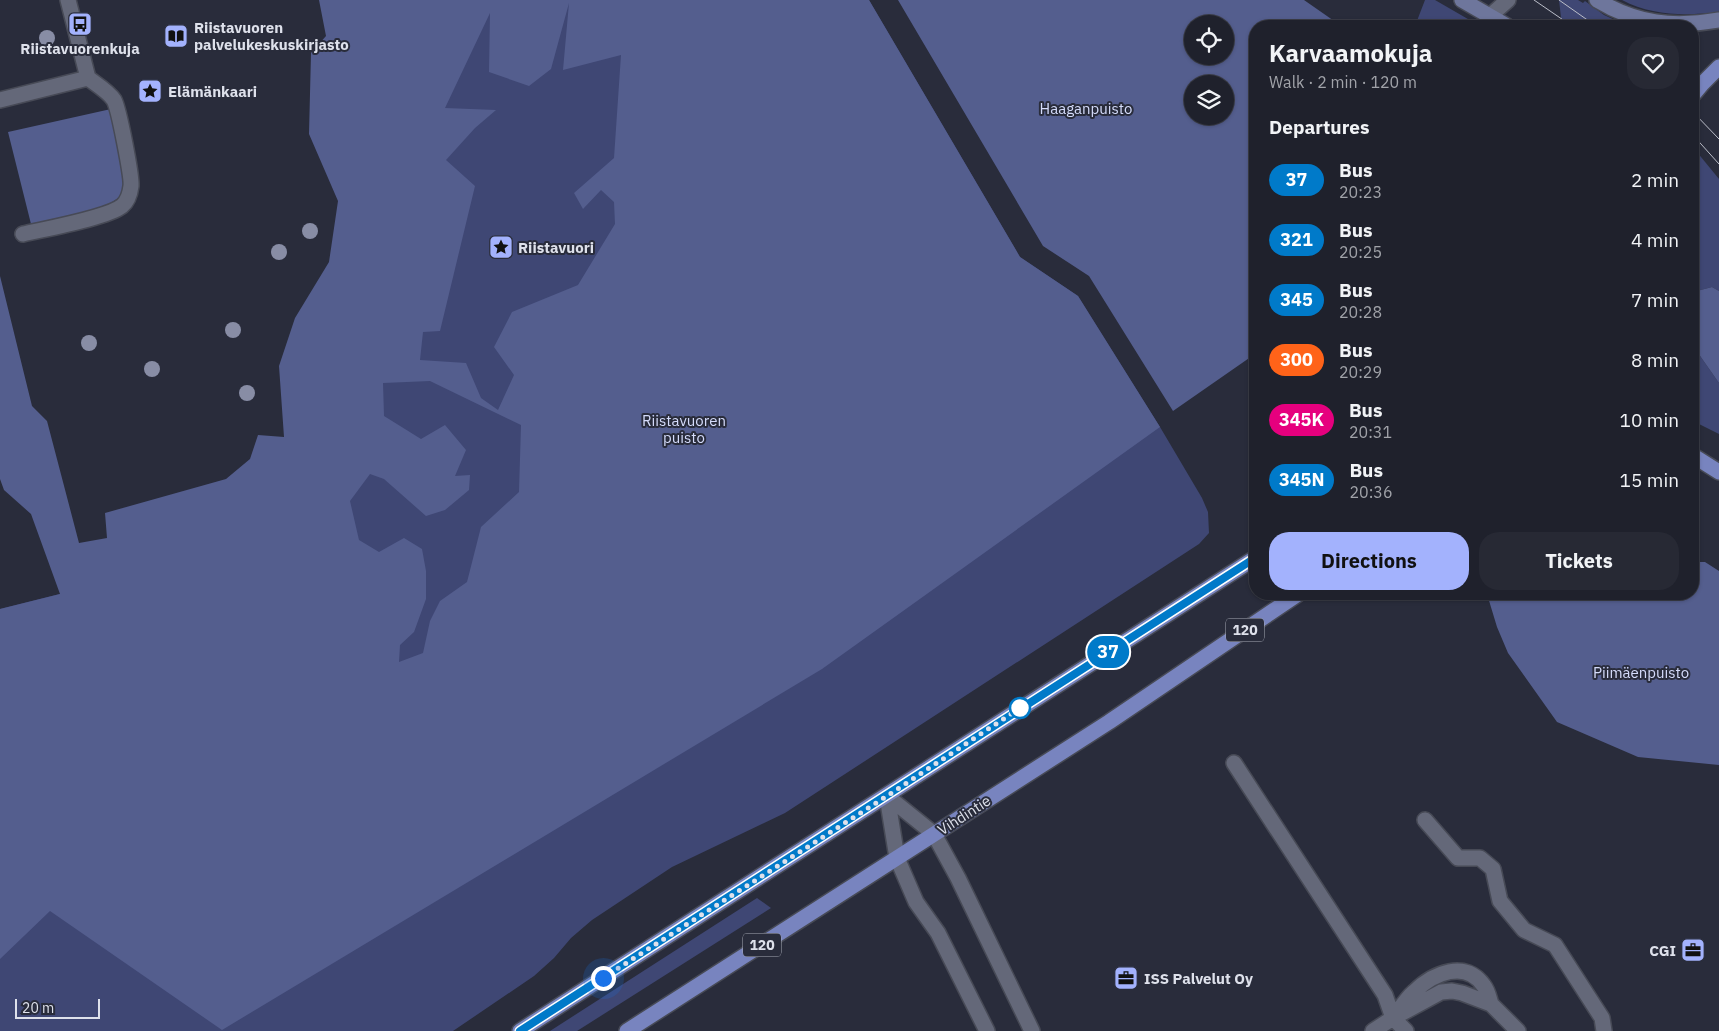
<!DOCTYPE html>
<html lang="en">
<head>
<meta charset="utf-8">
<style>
	body { margin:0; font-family:"IBM Plex Sans",sans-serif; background:#272934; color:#f1f3f6; height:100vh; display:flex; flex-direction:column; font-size:19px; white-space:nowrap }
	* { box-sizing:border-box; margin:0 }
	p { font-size:16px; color:#a1a3a9 }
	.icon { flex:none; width:28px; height:28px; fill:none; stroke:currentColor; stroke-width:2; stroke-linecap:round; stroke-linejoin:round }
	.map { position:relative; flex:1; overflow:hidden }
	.panel { position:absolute; left:1249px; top:20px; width:450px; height:580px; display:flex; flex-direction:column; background:#1f212c; border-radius:20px; box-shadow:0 1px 4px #0004,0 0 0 1px #3c3e48 }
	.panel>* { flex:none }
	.badge { padding:0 10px; border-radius:16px; font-size:18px; line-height:32px }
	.controls { position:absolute; left:1184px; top:15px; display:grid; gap:10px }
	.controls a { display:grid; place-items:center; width:50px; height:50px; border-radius:50%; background:#1f212c; box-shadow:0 1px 4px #0004,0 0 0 1px #3c3e48; font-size:25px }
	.scale { position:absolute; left:15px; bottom:12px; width:85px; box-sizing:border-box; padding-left:5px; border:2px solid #dee1eb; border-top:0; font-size:14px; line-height:18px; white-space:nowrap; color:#dee1eb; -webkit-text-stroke:4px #292c3b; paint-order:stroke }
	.you { position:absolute; width:25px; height:25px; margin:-12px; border:4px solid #fff; border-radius:50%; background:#1a73e8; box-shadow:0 0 0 8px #1a73e833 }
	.map>.badge { position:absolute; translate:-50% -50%; box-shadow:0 0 0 2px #fff }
	h2 { padding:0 20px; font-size:19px; line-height:45px }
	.round { display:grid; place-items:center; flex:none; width:52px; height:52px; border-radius:20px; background:#272934 }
	.head { display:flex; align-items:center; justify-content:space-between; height:85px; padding:0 20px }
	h1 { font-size:24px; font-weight:800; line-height:38px }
	.cta { display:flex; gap:10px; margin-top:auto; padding:10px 20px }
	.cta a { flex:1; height:58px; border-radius:20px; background:#a3b2fd; color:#111; font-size:20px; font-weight:800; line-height:58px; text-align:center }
	.cta a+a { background:#272934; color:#f1f3f6 }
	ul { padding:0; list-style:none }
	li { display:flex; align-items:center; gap:15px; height:60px; padding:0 20px }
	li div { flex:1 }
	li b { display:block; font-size:19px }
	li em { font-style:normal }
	li .badge { min-width:55px; font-weight:700; text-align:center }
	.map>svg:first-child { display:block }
</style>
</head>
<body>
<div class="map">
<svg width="1719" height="1031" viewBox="0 0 1719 1031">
	<rect width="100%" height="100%" fill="#292c3b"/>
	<path fill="#3f4774" d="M 399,0 L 869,0 L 1020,257 L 1078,296 L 1160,427 L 1202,498 L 1208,512 L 1209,533 L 1199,544 L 785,813 L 672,867 L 592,920 L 571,938 L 554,958 L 534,976 L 453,1031 L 0,1031 L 0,609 L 267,542 Z
		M 1425,0 L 1435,0 L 1480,26 L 1415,26 Z
		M 1559,0 L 1578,0 L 1583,3 L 1585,1 L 1604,15 L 1628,26 L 1562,26 Z
		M 1622,0 L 1719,0 L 1719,12 C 1686,16 1652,16 1622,0 Z
		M 1692,146 L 1719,179 L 1719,291 L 1712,287 L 1693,292 Z
		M 1692,336 L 1698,353 L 1719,383 L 1719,434 L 1693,421 Z
		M 757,898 L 771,908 L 577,1031 L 550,1031 Z"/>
	<path fill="#545e8e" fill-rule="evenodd" d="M 319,0 L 869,0 L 1020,257 L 1078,296 L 1160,427 L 822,669 L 222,1030 L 50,911 L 0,959 L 0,609 L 60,594 L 31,514 L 4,490 L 0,479 L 0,276 L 32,406 L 47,421 L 79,543 L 107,538 L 105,513 L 226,479 L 250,459 L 258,435 L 284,437 L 279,366 L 295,318 L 329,262 L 338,201 L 309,134 L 311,53 L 326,36 ZM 569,3 L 563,70 L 621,55 L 614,158 L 574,193 L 583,209 L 601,190 L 614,202 L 615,224 L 578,285 L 512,312 L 494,347 L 514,375 L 498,410 L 481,398 L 466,363 L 420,360 L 423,332 L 440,331 L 475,186 L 446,160 L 475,128 L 496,110 L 445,108 L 490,13 L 489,72 L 529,86 L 551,69 ZM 430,381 L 521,425 L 519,492 L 481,527 L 467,582 L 440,601 L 430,621 L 423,653 L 399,662 L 400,645 L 414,632 L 426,599 L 426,571 L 422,549 L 404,538 L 379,552 L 359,540 L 350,501 L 370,474 L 384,479 L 426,516 L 445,510 L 469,490 L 470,475 L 455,476 L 466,450 L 445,425 L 421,439 L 384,416 L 383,383 Z
		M 898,0 L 1304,0 L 1337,23 L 1339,26 L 1255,26 L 1255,354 L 1173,411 L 1089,276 L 1043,246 ZM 1192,24 L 1225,24 L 1225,56 L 1192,56 ZM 1192,84 L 1225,84 L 1225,116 L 1192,116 Z
		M 111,109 L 125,182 L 120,197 L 103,208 L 31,224 L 8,132 Z
		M 1712,287 L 1719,291 L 1719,383 L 1698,353 L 1693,336 L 1693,292 Z
		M 1693,562 L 1705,562 L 1719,571 L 1719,765 L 1638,757 L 1557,722 L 1508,653 L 1497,627 L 1487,594 L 1692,594 Z"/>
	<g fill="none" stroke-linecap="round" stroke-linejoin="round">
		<g stroke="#474a56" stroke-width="18">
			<path id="lane" d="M 0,100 L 88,78 L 68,0
				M 23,234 C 44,229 107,218 122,206 C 128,201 130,194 131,186 C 132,177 119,109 114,100 C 109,92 96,84 88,78
				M 1234,763 L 1385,995 L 1393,1018
				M 1425,820 L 1458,858 L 1480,858 L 1493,869 L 1500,901 L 1524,930 L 1555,945 L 1602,1018 L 1604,1031
				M 1397,1013 C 1402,1006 1407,998 1414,992 C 1433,973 1466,959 1484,986 C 1488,991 1489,998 1491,1004
				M 1393,1018 L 1441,992 L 1452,991 L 1462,993 L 1491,1004 L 1518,1031
				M 1373,1031 L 1393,1018 L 1406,1031"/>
		</g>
		<g stroke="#474a56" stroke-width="18">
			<path id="street" d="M 1490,16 L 1508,0
				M 887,796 L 934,834 L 958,878 L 1032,1031
				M 887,796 L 897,858 L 916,902 L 938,933 L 987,1031"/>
		</g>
		<g stroke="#474a56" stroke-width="18">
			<path id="secondary" d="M 1462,0 L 1507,26
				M 1597,0 C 1637,24 1673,28 1719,20"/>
		</g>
		<g stroke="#474a56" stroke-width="18">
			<path id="primary" d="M 1692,96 L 1702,84 L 1719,67
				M 1692,455 L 1719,472
				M 520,1031 L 1255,558
				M 627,1031 L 1109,722 L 1298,594"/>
		</g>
		<use href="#lane" stroke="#646879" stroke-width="15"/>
		<use href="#street" stroke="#646879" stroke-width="15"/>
		<use href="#secondary" stroke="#6e769c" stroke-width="15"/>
		<use href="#primary" stroke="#7884bf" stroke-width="15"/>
		<path stroke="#bbbec9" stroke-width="1" d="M 1534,0 L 1572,26
			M 1559,0 L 1596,26
			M 1692,111 L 1719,139
			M 1692,134 L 1719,164"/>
	</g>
	<g fill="#888da5">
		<circle cx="47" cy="38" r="8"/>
		<circle cx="310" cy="231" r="8"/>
		<circle cx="279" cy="252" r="8"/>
		<circle cx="233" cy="330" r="8"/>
		<circle cx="89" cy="343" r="8"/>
		<circle cx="152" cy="369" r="8"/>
		<circle cx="247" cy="393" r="8"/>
	</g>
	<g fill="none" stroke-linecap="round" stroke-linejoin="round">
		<g stroke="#fff" stroke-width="11">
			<path id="line" d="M 520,1031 L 1255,558"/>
		</g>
		<use href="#line" stroke="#007ac9" stroke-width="8"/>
		<path stroke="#dee1eb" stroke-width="5" stroke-dasharray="0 9" d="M 603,978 L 887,796 L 1020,708"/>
	</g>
	<defs>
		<g id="bus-square" transform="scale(1.25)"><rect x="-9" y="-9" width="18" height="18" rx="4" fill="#a3b2fd" stroke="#292c3b"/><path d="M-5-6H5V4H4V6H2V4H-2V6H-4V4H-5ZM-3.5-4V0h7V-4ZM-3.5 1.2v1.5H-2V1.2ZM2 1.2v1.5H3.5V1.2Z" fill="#111"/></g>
		<g id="library-square" transform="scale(1.25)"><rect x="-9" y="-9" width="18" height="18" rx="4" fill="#a3b2fd" stroke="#292c3b"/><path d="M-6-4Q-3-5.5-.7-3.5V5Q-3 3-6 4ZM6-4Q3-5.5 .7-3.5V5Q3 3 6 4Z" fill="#111"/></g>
		<g id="sight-square" transform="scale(1.25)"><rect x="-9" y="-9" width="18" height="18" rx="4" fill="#a3b2fd" stroke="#292c3b"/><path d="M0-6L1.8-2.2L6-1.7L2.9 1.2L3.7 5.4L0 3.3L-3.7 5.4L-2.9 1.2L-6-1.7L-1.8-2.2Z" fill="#111"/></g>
		<g id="office-square" transform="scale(1.25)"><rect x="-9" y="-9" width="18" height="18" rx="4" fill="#a3b2fd" stroke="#292c3b"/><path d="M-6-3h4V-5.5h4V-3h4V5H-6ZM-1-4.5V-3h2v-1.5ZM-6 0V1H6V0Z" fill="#111"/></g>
	</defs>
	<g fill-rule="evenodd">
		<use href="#bus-square" x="80" y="24"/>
		<use href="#library-square" x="176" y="36"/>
		<use href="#sight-square" x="150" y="91"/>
		<use href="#sight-square" x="501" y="247"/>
		<use href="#office-square" x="1693" y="950"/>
		<use href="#office-square" x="1126" y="978"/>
	</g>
	<circle fill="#fff" stroke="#007ac9" stroke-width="2.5" cx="1020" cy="708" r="10"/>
	<g text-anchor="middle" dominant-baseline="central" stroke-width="4" stroke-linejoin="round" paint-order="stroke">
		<g fill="#292c3b" stroke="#a8abb6" stroke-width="1">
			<rect x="1226" y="618.5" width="38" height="23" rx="4"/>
			<rect x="743" y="933.5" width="38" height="23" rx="4"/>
		</g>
		<g font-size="14" font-weight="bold" fill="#dee1eb">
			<text x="1245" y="630">120</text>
			<text x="762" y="945">120</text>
		</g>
		<g font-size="15" font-weight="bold" fill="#dee1eb" stroke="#292c3b" text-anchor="start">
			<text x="194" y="27">Riistavuoren<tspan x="194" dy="17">palvelukeskuskirjasto</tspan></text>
			<text x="80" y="48" text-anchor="middle">Riistavuorenkuja</text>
			<text x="168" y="91">Elämänkaari</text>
			<text x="518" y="247">Riistavuori</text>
			<text x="1676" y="950" text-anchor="end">CGI</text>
			<text x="1144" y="978">ISS Palvelut Oy</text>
		</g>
		<g font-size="15" fill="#d5dcfb" stroke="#292c3b">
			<text x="1086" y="108">Haaganpuisto</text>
			<text x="684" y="420">Riistavuoren<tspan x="684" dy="17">puisto</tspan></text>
			<text x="1641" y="672">Piimäenpuisto</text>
		</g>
		<g font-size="15" fill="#dee1eb" stroke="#292c3b">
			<text transform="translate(964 815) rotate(-33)">Vihdintie</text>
		</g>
	</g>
</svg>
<div class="controls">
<a><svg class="icon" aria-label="locate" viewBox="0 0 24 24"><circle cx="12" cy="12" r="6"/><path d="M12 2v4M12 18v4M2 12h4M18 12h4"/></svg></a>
<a><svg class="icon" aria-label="layers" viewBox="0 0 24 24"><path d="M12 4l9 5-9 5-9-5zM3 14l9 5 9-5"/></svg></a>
</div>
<div class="scale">20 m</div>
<div class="you" style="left:603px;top:978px"></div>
<b class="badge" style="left:1108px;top:652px;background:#007ac9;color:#fff">37</b>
<section class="panel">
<div class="head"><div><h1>Karvaamokuja</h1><p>Walk · 2 min · 120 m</p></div><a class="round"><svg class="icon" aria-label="heart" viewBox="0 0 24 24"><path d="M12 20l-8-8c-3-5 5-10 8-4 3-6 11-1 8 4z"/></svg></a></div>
<h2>Departures</h2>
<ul>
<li><span class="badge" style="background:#007ac9;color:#fff">37</span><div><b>Bus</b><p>20:23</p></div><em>2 min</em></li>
<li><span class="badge" style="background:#007ac9;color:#fff">321</span><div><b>Bus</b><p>20:25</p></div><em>4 min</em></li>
<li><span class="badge" style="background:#007ac9;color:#fff">345</span><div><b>Bus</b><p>20:28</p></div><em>7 min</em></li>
<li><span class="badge" style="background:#ff6319;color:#fff">300</span><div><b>Bus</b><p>20:29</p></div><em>8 min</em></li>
<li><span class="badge" style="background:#e6007e;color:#fff">345K</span><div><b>Bus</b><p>20:31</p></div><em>10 min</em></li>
<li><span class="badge" style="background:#007ac9;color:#fff">345N</span><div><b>Bus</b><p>20:36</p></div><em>15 min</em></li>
</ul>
<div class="cta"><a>Directions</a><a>Tickets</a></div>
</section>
</div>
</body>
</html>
